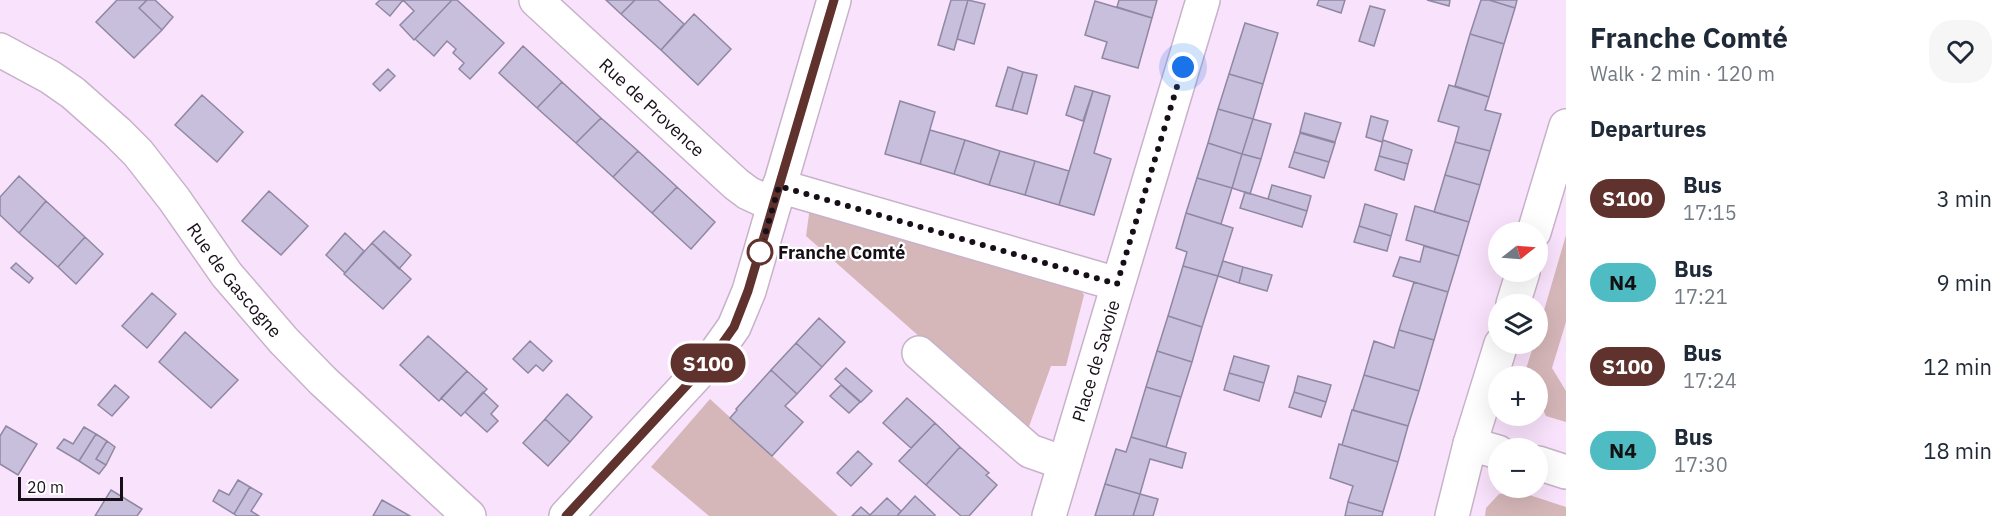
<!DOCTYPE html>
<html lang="en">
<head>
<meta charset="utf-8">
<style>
	body { margin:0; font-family:"IBM Plex Sans",sans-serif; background:#f6f6f7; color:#1f2937; height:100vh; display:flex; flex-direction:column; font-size:22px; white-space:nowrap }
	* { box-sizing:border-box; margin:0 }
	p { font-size:20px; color:#747a83 }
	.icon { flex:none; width:33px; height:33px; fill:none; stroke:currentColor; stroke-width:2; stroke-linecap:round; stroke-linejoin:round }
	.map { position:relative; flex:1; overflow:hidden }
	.sheet { display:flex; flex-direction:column; background:#fff; width:450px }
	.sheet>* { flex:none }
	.badge { padding:0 12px; border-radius:20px; font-size:21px; line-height:39px }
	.needle { width:39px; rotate:73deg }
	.controls { position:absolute; left:1488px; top:222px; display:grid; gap:12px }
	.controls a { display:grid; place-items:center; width:60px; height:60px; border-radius:50%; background:#fff; box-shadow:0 6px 24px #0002; font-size:30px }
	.scale { position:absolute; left:18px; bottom:15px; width:105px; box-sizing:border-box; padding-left:6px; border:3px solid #170f18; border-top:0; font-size:16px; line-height:21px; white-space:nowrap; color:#170f18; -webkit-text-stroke:4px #fff; paint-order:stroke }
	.you { position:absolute; width:30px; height:30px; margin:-15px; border:4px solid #fff; border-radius:50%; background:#1a73e8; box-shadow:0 0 0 9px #1a73e833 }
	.map>.badge { position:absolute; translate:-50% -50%; box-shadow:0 0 0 3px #fff }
	h2 { padding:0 24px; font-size:22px; line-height:54px }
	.round { display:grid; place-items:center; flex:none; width:63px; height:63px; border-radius:24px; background:#f6f6f7 }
	.headline { display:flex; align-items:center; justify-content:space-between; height:102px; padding:0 24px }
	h1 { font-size:28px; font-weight:700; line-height:45px }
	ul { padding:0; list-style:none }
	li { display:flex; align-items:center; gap:18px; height:84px; padding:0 24px }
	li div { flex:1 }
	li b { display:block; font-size:22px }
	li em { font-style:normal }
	li .badge { min-width:66px; font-weight:700; text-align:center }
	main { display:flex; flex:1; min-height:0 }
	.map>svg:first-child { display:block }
</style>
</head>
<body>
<main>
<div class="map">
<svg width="1566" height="516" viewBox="0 0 1566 516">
	<rect width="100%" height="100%" fill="#f9e2fb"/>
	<path fill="#d6b7b9" d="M 810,207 L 1075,283 L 1084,295 L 1066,366 L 1051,366 L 1027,432 L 806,236 Z
		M 1566,235 L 1566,322 L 1552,368 L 1566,391 L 1566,422 L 1546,416 L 1538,400 L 1538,376 L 1524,375 L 1534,344 L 1538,344 L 1538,331 Z
		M 710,399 L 838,516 L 709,516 L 651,467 Z
		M 1520,492 L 1566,507 L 1566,516 L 1485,516 L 1486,508 L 1499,494 Z"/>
	<path fill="#c7bfdc" stroke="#8f87a3" stroke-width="1.5" d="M 117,0 L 147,0 L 139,8 L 162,30 L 134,58 L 96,22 Z
		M 147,0 L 155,0 L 173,17 L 162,30 L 139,8 Z
		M 380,0 L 452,0 L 414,40 L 400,25 L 414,11 L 403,0 L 390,16 L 376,4 Z
		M 452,0 L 457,0 L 504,43 L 470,79 L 459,69 L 464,63 L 453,53 L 456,49 L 447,41 L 434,56 L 415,39 Z
		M 606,0 L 635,0 L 621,14 Z
		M 635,0 L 658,0 L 684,24 L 661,50 L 621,14 Z
		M 951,0 L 968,0 L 954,50 L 938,45 Z
		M 968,0 L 985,4 L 974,44 L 957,39 Z
		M 1119,0 L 1157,0 L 1152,18 L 1117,7 Z
		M 1319,0 L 1345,0 L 1341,13 L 1317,5 Z
		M 1427,0 L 1450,0 L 1449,6 Z
		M 1481,0 L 1489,0 L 1515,8 L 1504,44 L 1470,34 Z
		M 1489,0 L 1517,0 L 1515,8 Z
		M 1095,1 L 1152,18 L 1138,68 L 1102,58 L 1107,42 L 1085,35 Z
		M 1370,6 L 1385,10 L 1374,46 L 1359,41 Z
		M 694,14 L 731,49 L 698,85 L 661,50 Z
		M 1245,23 L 1278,33 L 1263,84 L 1229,74 Z
		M 1470,34 L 1504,44 L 1489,97 L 1455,86 Z
		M 523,46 L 562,82 L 537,108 L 499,73 Z
		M 1008,67 L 1023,72 L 1012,110 L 996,106 Z
		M 388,69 L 395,76 L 380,91 L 373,84 Z
		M 1023,72 L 1037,75 L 1027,114 L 1012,110 Z
		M 1229,74 L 1263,84 L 1253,119 L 1218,109 Z
		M 562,82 L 601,118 L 576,143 L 537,108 Z
		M 1449,85 L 1489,97 L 1485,110 L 1501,114 L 1490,151 L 1455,142 L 1459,127 L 1438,121 Z
		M 1075,86 L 1093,91 L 1083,121 L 1066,115 Z
		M 1093,91 L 1110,96 L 1094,153 L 1111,159 L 1094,215 L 1059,205 Z
		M 202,95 L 243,132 L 217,162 L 175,125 Z
		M 900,101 L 935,112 L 920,164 L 885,154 Z
		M 1218,109 L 1253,119 L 1242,154 L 1208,143 Z
		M 1305,113 L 1341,123 L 1335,142 L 1300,132 Z
		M 1371,116 L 1388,121 L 1382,142 L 1366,137 Z
		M 601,118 L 638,151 L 613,177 L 576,143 Z
		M 1253,119 L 1271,124 L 1261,159 L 1242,154 Z
		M 930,130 L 965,140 L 954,174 L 920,164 Z
		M 1300,133 L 1335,143 L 1329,162 L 1294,152 Z
		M 965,140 L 1000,151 L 989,185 L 954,174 Z
		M 1383,140 L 1412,150 L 1408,164 L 1379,156 Z
		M 1455,142 L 1490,151 L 1480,185 L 1445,175 Z
		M 1208,143 L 1242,154 L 1232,188 L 1197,178 Z
		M 638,151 L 677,187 L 652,213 L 613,177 Z
		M 1000,151 L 1035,161 L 1025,195 L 989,185 Z
		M 1294,152 L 1329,162 L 1324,178 L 1289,167 Z
		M 1242,154 L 1261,159 L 1250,194 L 1232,188 Z
		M 1379,156 L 1408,164 L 1404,180 L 1375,170 Z
		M 1035,161 L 1069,171 L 1059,205 L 1025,195 Z
		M 1445,175 L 1480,185 L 1469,222 L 1434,212 Z
		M 19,176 L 46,201 L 19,233 L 0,215 L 0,197 Z
		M 1197,178 L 1232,188 L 1221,224 L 1186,213 Z
		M 1272,185 L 1311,196 L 1307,211 L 1268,199 Z
		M 677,187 L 715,222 L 691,249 L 652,213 Z
		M 269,191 L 308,226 L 281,255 L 242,221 Z
		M 1245,192 L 1307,211 L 1302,227 L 1240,208 Z
		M 46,201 L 85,237 L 58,267 L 19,233 Z
		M 1365,204 L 1397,214 L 1391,236 L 1359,226 Z
		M 1415,206 L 1469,222 L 1459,256 L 1406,240 Z
		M 1186,213 L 1233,228 L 1218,276 L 1183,266 L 1187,252 L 1176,248 Z
		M 1359,226 L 1391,236 L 1387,251 L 1354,242 Z
		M 384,231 L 411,255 L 399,269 L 372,243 Z
		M 345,233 L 364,251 L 345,273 L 326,255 Z
		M 85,237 L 103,254 L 76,284 L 58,267 Z
		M 372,243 L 411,279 L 383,309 L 344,274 Z
		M 1424,246 L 1459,256 L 1448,292 L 1393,276 L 1400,257 L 1420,262 Z
		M 1223,261 L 1243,267 L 1239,283 L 1218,276 Z
		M 16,263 L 33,278 L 29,283 L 11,268 Z
		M 1183,266 L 1218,276 L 1202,327 L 1168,316 Z
		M 1243,267 L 1272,275 L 1267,291 L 1239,283 Z
		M 1414,282 L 1448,292 L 1434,340 L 1399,330 Z
		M 152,293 L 176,314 L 147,348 L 122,326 Z
		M 1168,316 L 1202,327 L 1192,362 L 1157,351 Z
		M 819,318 L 845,342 L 822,367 L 796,343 Z
		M 1399,330 L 1434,340 L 1419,391 L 1364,375 L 1374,341 L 1394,348 Z
		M 185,332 L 238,380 L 211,408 L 159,362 Z
		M 428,336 L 467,371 L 439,401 L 400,365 Z
		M 530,341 L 552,361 L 543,371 L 536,365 L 528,373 L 513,359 Z
		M 796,343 L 822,367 L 797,394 L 771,370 Z
		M 1157,351 L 1192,362 L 1181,397 L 1146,387 Z
		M 1234,356 L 1269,366 L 1264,383 L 1229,373 Z
		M 846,368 L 872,391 L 861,402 L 835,379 Z
		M 771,370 L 797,394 L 785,406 L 803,422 L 772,456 L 730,418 L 737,410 L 736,409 Z
		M 467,371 L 487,389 L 461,416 L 441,398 Z
		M 1229,373 L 1264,383 L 1259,401 L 1224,390 Z
		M 1364,375 L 1419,391 L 1408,426 L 1353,410 Z
		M 1298,376 L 1331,385 L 1326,402 L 1294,392 Z
		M 115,385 L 129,397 L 112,416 L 98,405 Z
		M 841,385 L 860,402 L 849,413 L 830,396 Z
		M 1146,387 L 1181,397 L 1166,447 L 1131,437 Z
		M 483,392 L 498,406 L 491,414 L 498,421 L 487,432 L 465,412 Z
		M 1294,392 L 1326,402 L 1321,417 L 1289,407 Z
		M 567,394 L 592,417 L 570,442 L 545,419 Z
		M 907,398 L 935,423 L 911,448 L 883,423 Z
		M 1352,410 L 1408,426 L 1398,462 L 1342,445 Z
		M 545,419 L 570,442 L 548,466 L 523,443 Z
		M 935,423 L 960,447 L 926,485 L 899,461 Z
		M 6,426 L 37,444 L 18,475 L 0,464 L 0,436 Z
		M 84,427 L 96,434 L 79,461 L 57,448 L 64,439 L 73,444 Z
		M 96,434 L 107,441 L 96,459 L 106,465 L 99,474 L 79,461 Z
		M 1131,437 L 1186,453 L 1182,468 L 1150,459 L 1140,494 L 1105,484 L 1116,449 L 1126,452 Z
		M 107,441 L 115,447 L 106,465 L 96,459 Z
		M 1339,444 L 1398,462 L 1383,512 L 1348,502 L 1353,486 L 1330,478 Z
		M 960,447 L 989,473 L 986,475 L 997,485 L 969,516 L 961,516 L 926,485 Z
		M 858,451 L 872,464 L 851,486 L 837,473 Z
		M 238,480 L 250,487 L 234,514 L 213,501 L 219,490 L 229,495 Z
		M 1105,484 L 1140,494 L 1133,516 L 1095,516 Z
		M 250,487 L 262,494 L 251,511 L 259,516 L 237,516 L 234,514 Z
		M 111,490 L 142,509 L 137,516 L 95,516 Z
		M 1140,494 L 1158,499 L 1153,516 L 1133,516 Z
		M 915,496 L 935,515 L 934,516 L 897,516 Z
		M 887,498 L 901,511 L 897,516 L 852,516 L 861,507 L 870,515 Z
		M 382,500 L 410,516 L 373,516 Z
		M 1348,502 L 1383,512 L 1382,516 L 1345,516 Z"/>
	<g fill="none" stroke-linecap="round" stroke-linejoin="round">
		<g stroke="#c8b2ca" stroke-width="36">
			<g id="minor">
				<path id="s1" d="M 536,0 L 736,184 L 748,193 L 774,205"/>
				<path id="s2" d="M 0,50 L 50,77 L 73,93 L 117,132 L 138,153 L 174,199 L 227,275 L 284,341 L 323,381 L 469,516"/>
				<path d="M 779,186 L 1117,284"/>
				<path d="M 1534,232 L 1566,126"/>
				<path d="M 1513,304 L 1523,272"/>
				<path d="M 919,353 L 1030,451 L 1064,463"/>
				<path d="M 1470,444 L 1498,452"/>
				<path d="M 1538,463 L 1566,472"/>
				<path d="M 566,516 L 712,358 L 734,327 L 749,291 L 834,0"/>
				<path id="s3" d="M 1049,516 L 1203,0"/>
				<path d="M 1452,516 L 1470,444 L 1501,344"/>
			</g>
		</g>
		<use href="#minor" stroke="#fff" stroke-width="33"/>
	</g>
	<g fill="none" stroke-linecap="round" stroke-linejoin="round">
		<g stroke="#fff" stroke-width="14">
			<path id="line" d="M 566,516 L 712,358 L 734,327 L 748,291 L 834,0"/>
		</g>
		<use href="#line" stroke="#60322d" stroke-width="9"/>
		<path stroke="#170f18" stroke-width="6" stroke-dasharray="0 10.8" d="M 760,252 L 779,186 L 1117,284 L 1183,67"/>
	</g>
	<circle fill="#fff" stroke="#60322d" stroke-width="3" cx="760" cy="252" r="12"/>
	<g text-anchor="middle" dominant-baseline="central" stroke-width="4.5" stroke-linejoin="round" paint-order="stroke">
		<g font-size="18" fill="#170f18" stroke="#fff">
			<text stroke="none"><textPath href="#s1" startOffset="158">Rue de Provence</textPath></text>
			<text stroke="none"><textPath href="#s2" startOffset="333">Rue de Gascogne</textPath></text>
			<text stroke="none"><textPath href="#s3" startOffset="162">Place de Savoie</textPath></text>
		</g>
		<g font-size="18" font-weight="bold" fill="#170f18" stroke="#fff" text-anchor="start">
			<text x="778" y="252">Franche Comté</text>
		</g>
	</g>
</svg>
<div class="controls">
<a><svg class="needle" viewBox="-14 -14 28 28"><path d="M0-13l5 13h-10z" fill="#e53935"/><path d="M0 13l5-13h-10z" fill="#747a83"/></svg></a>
<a><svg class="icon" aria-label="layers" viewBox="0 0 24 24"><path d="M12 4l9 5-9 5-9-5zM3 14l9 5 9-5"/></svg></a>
<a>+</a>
<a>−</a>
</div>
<div class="scale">20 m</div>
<div class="you" style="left:1183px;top:67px"></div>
<b class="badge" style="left:708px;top:363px;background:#60322d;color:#fff">S100</b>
</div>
<section class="sheet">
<div class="headline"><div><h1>Franche Comté</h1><p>Walk · 2 min · 120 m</p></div><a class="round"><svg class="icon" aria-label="heart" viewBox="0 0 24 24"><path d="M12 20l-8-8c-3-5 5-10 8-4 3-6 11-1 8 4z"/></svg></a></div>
<h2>Departures</h2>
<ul>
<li><span class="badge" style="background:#60322d;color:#fff">S100</span><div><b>Bus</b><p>17:15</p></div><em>3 min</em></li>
<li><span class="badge" style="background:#4ebcc2;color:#111">N4</span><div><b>Bus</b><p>17:21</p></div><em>9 min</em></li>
<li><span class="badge" style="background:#60322d;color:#fff">S100</span><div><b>Bus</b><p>17:24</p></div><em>12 min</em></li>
<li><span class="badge" style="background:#4ebcc2;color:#111">N4</span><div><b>Bus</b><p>17:30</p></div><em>18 min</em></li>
</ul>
</section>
</main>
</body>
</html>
